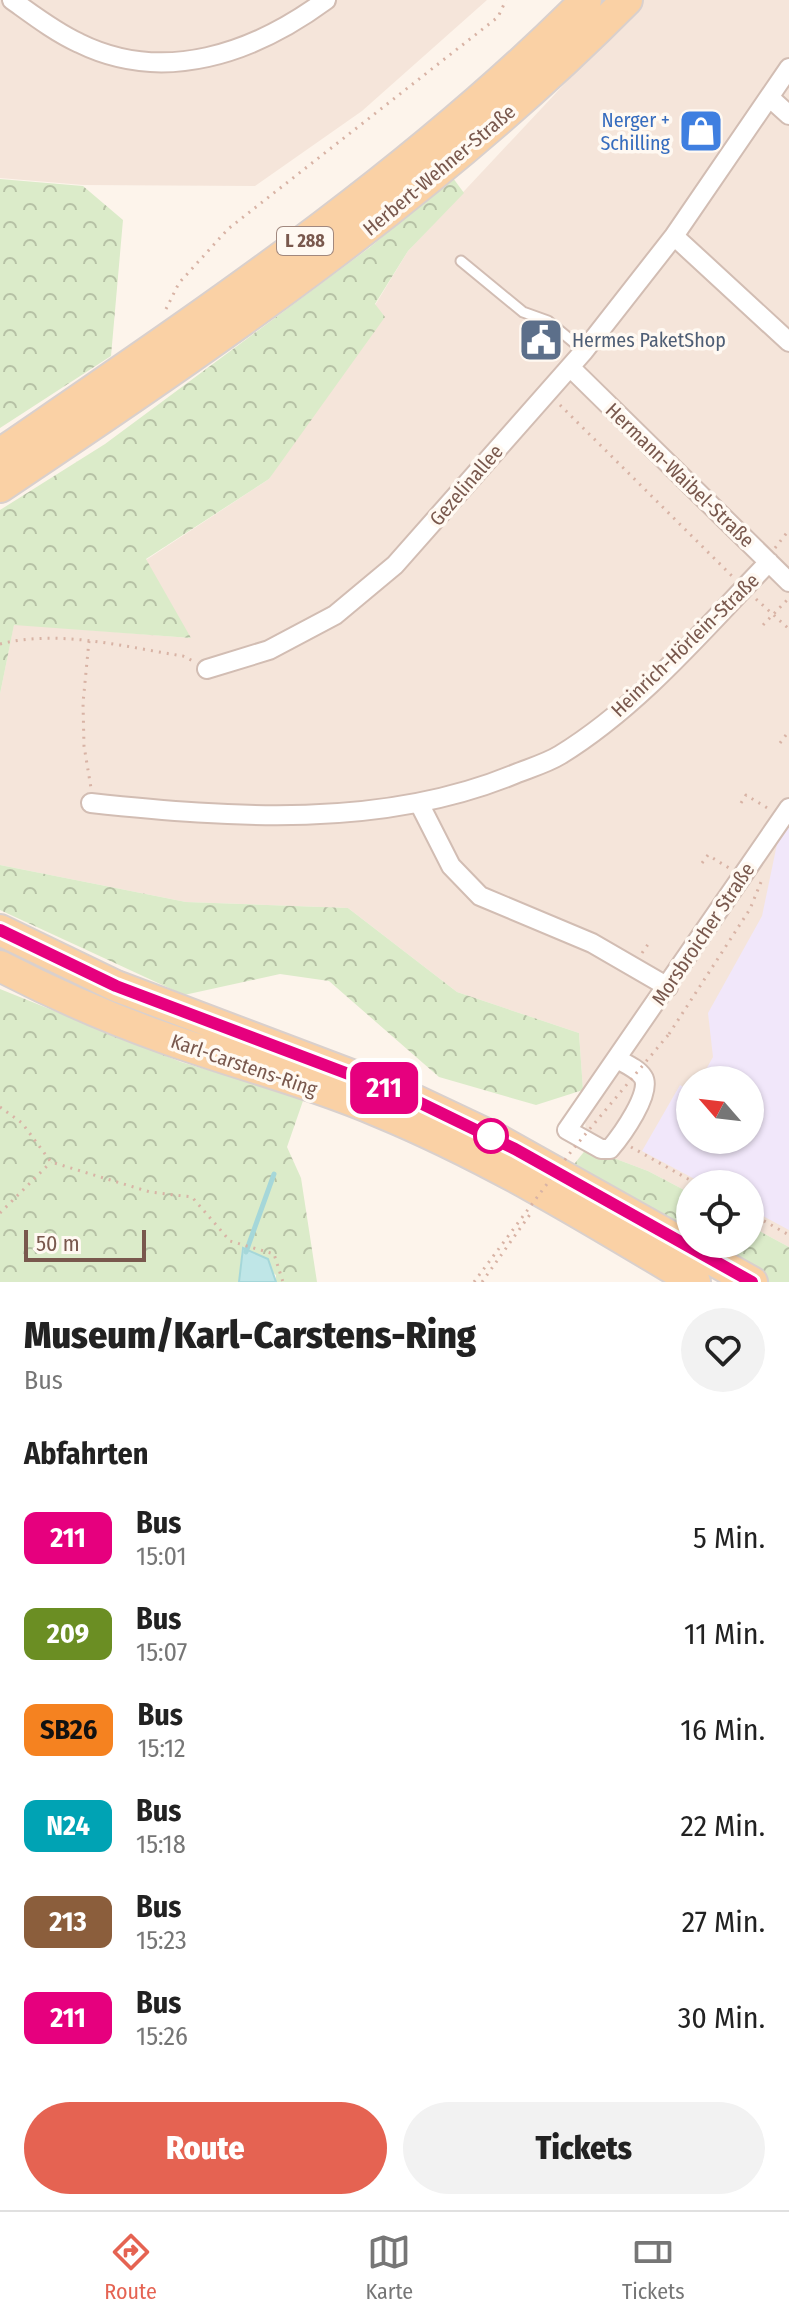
<!DOCTYPE html>
<html lang="de">
<head>
<meta charset="utf-8">
<style>
	body { margin:0; font-family:"Fira Sans Condensed",sans-serif; background:#f2f2f2; color:#222; height:100vh; display:flex; flex-direction:column; font-size:30px; white-space:nowrap }
	* { box-sizing:border-box; margin:0 }
	p { font-size:26px; color:#767676 }
	.icon { flex:none; width:44px; height:44px; fill:none; stroke:currentColor; stroke-width:2; stroke-linecap:round; stroke-linejoin:round }
	.map { position:relative; height:1282px; overflow:hidden }
	.sheet { display:flex; flex-direction:column; background:#fff; flex:1 }
	.sheet>* { flex:none }
	.badge { padding:0 16px; border-radius:12px; font-size:28px; line-height:52px }
	.needle { width:52px; rotate:298deg }
	.buttons { position:absolute; left:676px; top:1066px; display:grid; gap:16px }
	.buttons a { display:grid; place-items:center; width:88px; height:88px; border-radius:50%; background:#fff; box-shadow:0 2px 6px #0004; font-size:40px }
	.scale { position:absolute; left:24px; bottom:20px; width:122px; box-sizing:border-box; padding-left:8px; border:4px solid #79584d; border-top:0; font-size:22px; line-height:28px; white-space:nowrap; color:#79584d; -webkit-text-stroke:6px #fff9f2; paint-order:stroke }
	.map>.badge { position:absolute; translate:-50% -50%; box-shadow:0 0 0 4px #fff }
	h2 { padding:0 24px; font-size:30px; line-height:72px }
	.round { display:grid; place-items:center; flex:none; width:84px; height:84px; border-radius:42px; background:#f2f2f2 }
	.overview { display:flex; align-items:center; justify-content:space-between; height:136px; padding:0 24px }
	h1 { font-size:38px; font-weight:800; line-height:60px }
	.action { display:flex; gap:16px; margin-top:auto; padding:16px 24px }
	.action a { flex:1; height:92px; border-radius:48px; background:#e56352; color:#fff; font-size:32px; font-weight:800; line-height:92px; text-align:center }
	.action a+a { background:#f2f2f2; color:#222 }
	ul { padding:0; list-style:none }
	li { display:flex; align-items:center; gap:24px; height:96px; padding:0 24px }
	li div { flex:1 }
	li b { display:block; font-size:30px }
	li em { font-style:normal }
	li .badge { min-width:88px; font-weight:700; text-align:center }
	.dock { display:flex; justify-content:space-around; align-items:center; height:112px; border-top:2px solid #e0e0e0; background:#fff; font-size:22px; color:#767676 }
	.dock a { display:grid; justify-items:center; gap:4px }
	.dock .on { color:#e56352 }
	.map>svg:first-child { display:block }
</style>
</head>
<body>
<div class="map">
<svg width="789" height="1282" viewBox="0 0 789 1282">
	<defs>
		<pattern id="forest-crowns" width="20" height="18" patternUnits="userSpaceOnUse" patternTransform="scale(2)"><rect width="20" height="18" fill="#dbebc9"/><path d="M2 6a3 3 0 1 1 6 0M12 15a3 3 0 1 1 6 0" fill="none" stroke="#b6c1a5"/></pattern>
	</defs>
	<rect width="100%" height="100%" fill="#fdf4eb"/>
	<path fill="#f5e5da" fill-rule="evenodd" d="M 0,0 L 487,0 L 362,111 L 255,186 L 83,185 L 0,178 Z
		M 643,0 L 789,0 L 789,1247 L 750,1226 L 750,1184 L 690,1184 L 690,1193 L 648,1171 L 587,1148 L 579,1033 L 457,992 L 348,908 L 186,902 L 0,865 L 0,694 L 14,624 L 190,638 L 146,560 L 269,479 L 408,251 ZM 690,1080 L 750,1080 L 750,1140 L 690,1140 Z"/>
	<path fill="#f1e7fa" d="M 789,827 L 789,1230 L 750,1209 L 750,1184 L 704,1184 L 642,1151 L 680,1085 L 690,1091 L 690,1140 L 750,1140 L 750,1080 L 700,1080 L 713,1057 L 708,1013 L 762,916 L 777,844 Z"/>
	<path fill="url(#forest-crowns)" d="M 453,178 L 464,193 L 408,251 L 375,304 L 385,317 L 269,479 L 146,559 L 191,638 L 14,625 L 0,694 L 0,510 L 105,444 L 369,248 Z
		M 0,179 L 83,186 L 123,220 L 111,356 L 0,428 Z
		M 0,865 L 186,902 L 348,908 L 457,992 L 579,1033 L 583,1090 L 536,1105 L 439,1077 L 329,981 L 280,974 L 184,995 L 0,910 Z
		M 0,989 L 181,1062 L 304,1098 L 287,1147 L 301,1178 L 317,1282 L 276,1282 L 276,1275 L 242,1248 L 239,1282 L 0,1282 Z
		M 587,1148 L 648,1171 L 690,1193 L 690,1237 L 571,1168 Z
		M 750,1226 L 789,1247 L 789,1282 L 767,1282 L 702,1244 L 750,1244 Z"/>
	<path fill="#bfe6e7" stroke="#a5d7d9" stroke-width="2" d="M 243,1248 L 268,1259 L 276,1282 L 239,1282 Z"/>
	<g fill="none" stroke-linecap="round" stroke-linejoin="round">
		<path stroke="#a5d7d9" stroke-width="5" d="M 246,1252 L 274,1174"/>
		<g stroke="#d2bdb3" stroke-width="13">
			<path id="service" d="M 461,261 L 523,312 L 548,321 L 584,351"/>
		</g>
		<g stroke="#d2bdb3" stroke-width="22">
			<path id="minor" d="M 12,0 C 33,15 55,32 79,43 C 164,85 254,53 326,0
				M 769,97 L 789,115
				M 674,236 L 789,342
				M 570,367 L 789,582
				M 207,669 L 269,650 L 335,615 L 395,565 L 584,351 L 674,236 L 789,68
				M 91,803 C 232,818 382,829 515,774 C 530,768 547,763 560,755 C 640,706 704,629 769,562
				M 420,805 L 451,866 L 480,896 L 592,943 L 668,987
				M 617,1059 C 626,1064 638,1069 643,1077 C 653,1092 621,1136 610,1149 L 601,1149 L 567,1130 L 789,808"/>
		</g>
		<g stroke="#d9d0cd" stroke-width="34">
			<path id="primary" d="M 0,454 C 205,313 411,176 586,0
				M 0,487 C 221,339 439,190 627,0
				M 0,930 L 116,986 L 404,1095 L 493,1137 L 752,1282
				M 0,966 C 52,993 106,1017 162,1037 C 234,1063 310,1082 380,1112 C 491,1158 592,1220 695,1282"/>
		</g>
		<path stroke="#d8b3a5" stroke-width="3" stroke-dasharray="2 6" stroke-linecap="butt" d="M 166,309 L 179,283 L 228,229 L 498,17 L 506,0
			M 560,405 L 733,577
			M 775,548 L 789,530
			M 756,599 L 789,629
			M 763,625 L 789,598
			M 89,641 L 83,703 L 84,746 L 91,788
			M 0,644 C 59,629 125,647 183,656 L 193,661
			M 780,743 L 786,735 L 789,737
			M 741,803 L 746,795 L 769,809
			M 702,863 L 708,855 L 729,868
			M 642,953 L 651,940
			M 669,1034 L 750,909 L 761,882
			M 0,1107 L 22,1123 L 51,1162 L 150,1192 L 192,1197 L 230,1241 L 274,1254 L 283,1282
			M 631,1147 L 697,1184
			M 0,1213 L 51,1162
			M 750,1213 L 789,1235
			M 482,1282 L 531,1213"/>
		<use href="#service" stroke="#fff" stroke-width="9"/>
		<use href="#minor" stroke="#fff" stroke-width="18"/>
		<use href="#primary" stroke="#fad1a5" stroke-width="30"/>
		<path stroke="#d8b3a5" stroke-width="3" stroke-dasharray="2 6" stroke-linecap="butt" d="M 474,1282 L 573,1149 L 669,1034"/>
	</g>
	<g fill="none" stroke-linecap="round" stroke-linejoin="round">
		<g stroke="#fff" stroke-width="18">
			<path id="line" d="M 0,930 L 116,986 L 404,1095 L 515,1149 L 752,1282"/>
		</g>
		<use href="#line" stroke="#e6007e" stroke-width="12"/>
	</g>
	<defs>
		<g id="shop-square" transform="scale(2.3)"><rect x="-9" y="-9" width="18" height="18" rx="4" fill="#3f7fe0" stroke="#fff9f2"/><path d="M-5-2.5h2.3a2.7 3.5 0 0 1 5.4 0H5L5.5 6h-11ZM-1.5-2.5h3a1.5 2.3 0 0 0-3 0Z" fill="#fff"/></g>
		<g id="civic-square" transform="scale(2.3)"><rect x="-9" y="-9" width="18" height="18" rx="4" fill="#5c6f8a" stroke="#fff9f2"/><path d="M-.6-6.5H3V-4.5H.6V-3L4-1V1h2V6H-6V1h2V-1L-.6-3ZM-1.2 2.5V6h2.4V2.5Z" fill="#fff"/></g>
	</defs>
	<g fill-rule="evenodd">
		<use href="#shop-square" x="701" y="131"/>
		<use href="#civic-square" x="541" y="340"/>
	</g>
	<circle fill="#fff" stroke="#e6007e" stroke-width="4" cx="491" cy="1136" r="16"/>
	<g text-anchor="middle" dominant-baseline="central" stroke-width="7" stroke-linejoin="round" paint-order="stroke">
		<rect fill="#fff9f2" stroke="#a1887e" stroke-width="2" x="277" y="227" width="56" height="28" rx="6"/>
		<g font-size="18" font-weight="bold" fill="#79584d">
			<text x="305" y="241">L 288</text>
		</g>
		<g font-size="20" fill="#366cbe" stroke="#fff9f2" text-anchor="end">
			<text x="670" y="120">Nerger +<tspan x="670" dy="23">Schilling</tspan></text>
		</g>
		<g font-size="20" fill="#79584d" stroke="#fff9f2">
			<text transform="translate(439 170) rotate(-40)">Herbert-Wehner-Straße</text>
			<text transform="translate(680 475) rotate(44)">Hermann-Waibel-Straße</text>
			<text transform="translate(466 485) rotate(-49)">Gezelinallee</text>
			<text transform="translate(685 645) rotate(-44)">Heinrich-Hörlein-Straße</text>
			<text transform="translate(703 934) rotate(-56)">Morsbroicher Straße</text>
			<text transform="translate(244 1065) rotate(19)">Karl-Carstens-Ring</text>
		</g>
		<g font-size="20" fill="#4e5e75" stroke="#fff9f2" text-anchor="start">
			<text x="572" y="340">Hermes PaketShop</text>
		</g>
	</g>
</svg>
<div class="buttons">
<a><svg class="needle" viewBox="-14 -14 28 28"><path d="M0-13l5 13h-10z" fill="#e53935"/><path d="M0 13l5-13h-10z" fill="#767676"/></svg></a>
<a><svg class="icon" aria-label="locate" viewBox="0 0 24 24"><circle cx="12" cy="12" r="6"/><path d="M12 2v4M12 18v4M2 12h4M18 12h4"/></svg></a>
</div>
<div class="scale">50 m</div>
<b class="badge" style="left:384px;top:1088px;background:#e6007e;color:#fff">211</b>
</div>
<section class="sheet">
<div class="overview"><div><h1>Museum/Karl-Carstens-Ring</h1><p>Bus</p></div><a class="round"><svg class="icon" aria-label="heart" viewBox="0 0 24 24"><path d="M12 20l-8-8c-3-5 5-10 8-4 3-6 11-1 8 4z"/></svg></a></div>
<h2>Abfahrten</h2>
<ul>
<li><span class="badge" style="background:#e6007e;color:#fff">211</span><div><b>Bus</b><p>15:01</p></div><em>5 Min.</em></li>
<li><span class="badge" style="background:#6b8e23;color:#fff">209</span><div><b>Bus</b><p>15:07</p></div><em>11 Min.</em></li>
<li><span class="badge" style="background:#f58220;color:#111">SB26</span><div><b>Bus</b><p>15:12</p></div><em>16 Min.</em></li>
<li><span class="badge" style="background:#00a3b4;color:#fff">N24</span><div><b>Bus</b><p>15:18</p></div><em>22 Min.</em></li>
<li><span class="badge" style="background:#8b5e3c;color:#fff">213</span><div><b>Bus</b><p>15:23</p></div><em>27 Min.</em></li>
<li><span class="badge" style="background:#e6007e;color:#fff">211</span><div><b>Bus</b><p>15:26</p></div><em>30 Min.</em></li>
</ul>
<div class="action"><a>Route</a><a>Tickets</a></div>
</section>
<nav class="dock">
<a class="on"><svg class="icon" aria-label="directions" viewBox="0 0 24 24"><path d="M12 3l9 9-9 9-9-9zM9 14v-3h6M13 9l2 2-2 2"/></svg>Route</a>
<a><svg class="icon" aria-label="map" viewBox="0 0 24 24"><path d="M3 6l6-2 6 2 6-2v14l-6 2-6-2-6 2zM9 4v14M15 6v14"/></svg>Karte</a>
<a><svg class="icon" aria-label="tickets" viewBox="0 0 24 24"><path d="M3 7h18v10H3zM15 7v10"/></svg>Tickets</a>
</nav>
</body>
</html>
